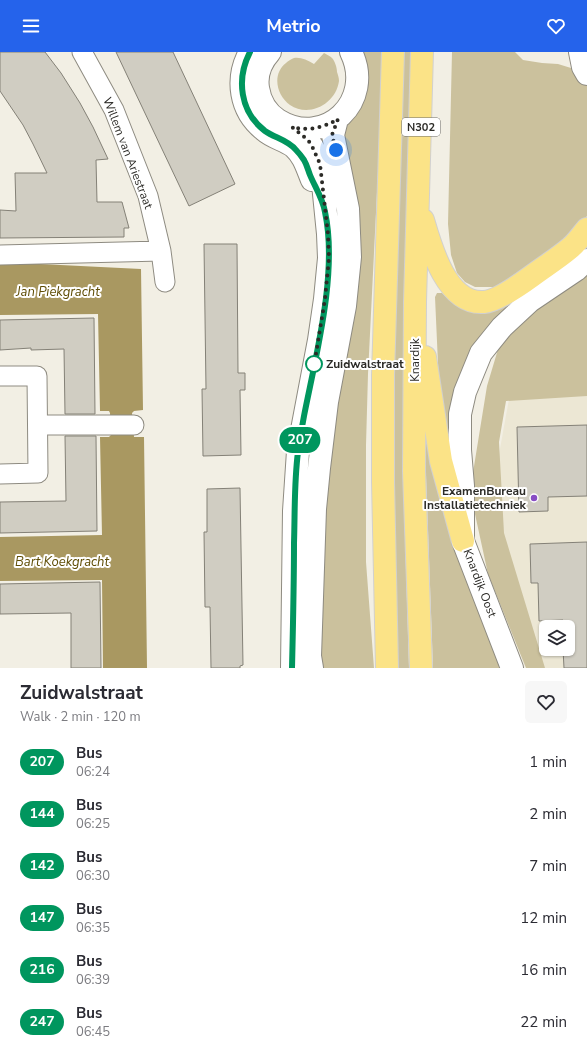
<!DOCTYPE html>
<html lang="en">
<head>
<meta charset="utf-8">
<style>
	body { margin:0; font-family:"Nunito Sans",sans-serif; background:#f7f7f7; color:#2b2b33; height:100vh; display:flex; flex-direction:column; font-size:15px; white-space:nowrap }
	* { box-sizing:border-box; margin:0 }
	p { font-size:13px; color:#7c7c81 }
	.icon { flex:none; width:22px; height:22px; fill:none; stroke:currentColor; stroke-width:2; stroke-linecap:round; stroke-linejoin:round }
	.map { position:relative; height:616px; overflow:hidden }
	.sheet { display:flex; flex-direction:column; background:#fff; flex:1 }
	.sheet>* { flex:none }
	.badge { padding:0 8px; border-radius:13px; font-size:14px; line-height:26px }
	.fabs { position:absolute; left:539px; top:568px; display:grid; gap:8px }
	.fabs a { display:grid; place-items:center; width:36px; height:36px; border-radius:6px; background:#fff; box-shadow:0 1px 3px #0004; font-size:20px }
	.you { position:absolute; width:20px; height:20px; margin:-10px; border:3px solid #fff; border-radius:50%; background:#1a73e8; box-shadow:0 0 0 6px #1a73e833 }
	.map>.badge { position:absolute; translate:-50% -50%; box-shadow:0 0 0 2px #fff }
	.round { display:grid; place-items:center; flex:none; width:42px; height:42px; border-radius:6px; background:#f7f7f7 }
	.headline { display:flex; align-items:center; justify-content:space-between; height:68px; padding:0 20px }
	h1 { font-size:19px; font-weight:700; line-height:30px }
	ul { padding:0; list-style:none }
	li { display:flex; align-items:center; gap:12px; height:52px; padding:0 20px }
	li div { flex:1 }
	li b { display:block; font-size:15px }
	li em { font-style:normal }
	li .badge { min-width:44px; font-weight:700; text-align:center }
	header { display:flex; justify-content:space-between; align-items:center; height:52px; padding:0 20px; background:#2563eb; color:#fff; font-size:18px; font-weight:700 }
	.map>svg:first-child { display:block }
</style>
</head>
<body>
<header><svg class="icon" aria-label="menu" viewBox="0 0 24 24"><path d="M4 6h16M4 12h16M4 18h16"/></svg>Metrio<svg class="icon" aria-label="heart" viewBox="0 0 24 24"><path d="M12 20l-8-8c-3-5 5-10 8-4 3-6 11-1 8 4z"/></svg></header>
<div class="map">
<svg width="587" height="616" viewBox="0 0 587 616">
	<rect width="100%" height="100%" fill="#f2efe4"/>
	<path fill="#ece7d4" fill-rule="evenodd" d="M 587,309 L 587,616 L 532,616 L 488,463 L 515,314 ZM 546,575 L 568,575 L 568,597 L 546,597 Z"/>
	<path fill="#cbc19d" d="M 359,0 L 382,0 L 378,120 L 368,322 L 366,393 L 366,510 L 374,616 L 318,616 L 342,100 L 345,77 L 354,62 Z
		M 401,0 L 412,0 L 405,250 L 404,452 L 409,616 L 397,616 L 392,453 L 394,249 Z
		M 452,0 L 515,0 L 523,8 L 542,11 L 558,12 L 571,16 L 587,30 L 587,164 L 567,190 L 496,235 L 475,235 L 465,230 L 457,221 L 451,203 L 448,172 Z
		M 324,1 C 326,2 330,4 332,6 C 335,9 337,16 337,20 C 338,23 339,26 339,29 C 336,52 309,66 290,53 C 276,43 272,22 286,11 C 288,9 291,7 294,6 C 301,5 307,8 314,12 Z
		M 587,190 L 587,200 L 487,281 L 452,432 L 439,334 L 435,245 L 437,241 L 442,241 C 458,257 467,263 490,259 Z
		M 587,219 L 587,344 L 506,349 L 499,390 L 504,481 L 545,616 L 526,616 L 488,522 L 470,439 L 487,334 L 499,294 L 514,275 Z
		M 423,340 L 498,603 L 499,616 L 433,616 Z"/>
	<path fill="#a99861" d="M 0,210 L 141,217 L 143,358 L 134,359 L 132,361 L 134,385 L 144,385 L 147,616 L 103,616 L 102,528 L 0,529 L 0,485 L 102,483 L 100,385 L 109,385 L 111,383 L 110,361 L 109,359 L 100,359 L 98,262 L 0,263 Z"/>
	<path fill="#d0cdc2" stroke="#848177" d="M 0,0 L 45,0 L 61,21 L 80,51 L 93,75 L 108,107 L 96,108 L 97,150 L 122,150 L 129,176 L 124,176 L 124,185 L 0,186 L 0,158 L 16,159 L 15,121 L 47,121 L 33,92 L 23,73 L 0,39 Z
		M 116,0 L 173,0 L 235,132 L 189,154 Z
		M 204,192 L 237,192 L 238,321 L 245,321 L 245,338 L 240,338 L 241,403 L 203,404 L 202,337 L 206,337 Z
		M 94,266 L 95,362 L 65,362 L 64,297 L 31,298 L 31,296 L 0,298 L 0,268 Z
		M 587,373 L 587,444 L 548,445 L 548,459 L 519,460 L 517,375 Z
		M 65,384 L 96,384 L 97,479 L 0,481 L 0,450 L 66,449 Z
		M 240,436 L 243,613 L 240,614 L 240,616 L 211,616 L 210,555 L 205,555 L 204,480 L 207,480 L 207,437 Z
		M 587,490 L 587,616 L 564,616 L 563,597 L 568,597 L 568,575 L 563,575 L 563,568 L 539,569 L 538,531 L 531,531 L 530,492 Z
		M 100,530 L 101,616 L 71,616 L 71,561 L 0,562 L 0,532 Z"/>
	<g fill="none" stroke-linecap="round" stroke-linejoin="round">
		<g stroke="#8e8b81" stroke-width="21">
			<path id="minor" d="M 82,0 L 114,58 L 148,144 L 161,199 L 165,230
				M 0,203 L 161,199
				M 0,324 L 37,324 L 38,421 L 0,422
				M 38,373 L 134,373"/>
		</g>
		<g stroke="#8e8b81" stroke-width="24">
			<path id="tertiary" d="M 250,0 C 235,27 240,59 264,78 C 273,86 285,88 294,95 C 304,104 307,116 312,128
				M 270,0 C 261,10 256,23 258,36 C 260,49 267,61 278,68 C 325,97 375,49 351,0
				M 580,0 L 583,15 L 587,22
				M 292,75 L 308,89 L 312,94 L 321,112 L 328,182 L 329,206 L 325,247 L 319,288 L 298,399 L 294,459 L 292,616
				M 312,616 L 310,604 L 315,457 L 319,416 L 327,350 L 345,254 L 350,205 L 348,157 L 333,83 L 337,67
				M 512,616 L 463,489 L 463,434 L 460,398 L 460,362 L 465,340 L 481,301 L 502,275 L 530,249 L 576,218 L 587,208"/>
		</g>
		<g stroke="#d1d0cf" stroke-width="24">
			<path id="primary" d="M 423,168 C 431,196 447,253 484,250 C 497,249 521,232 532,224 C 544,215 557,207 569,197 C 576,192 581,184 587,177
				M 425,305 L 441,409 L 463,489
				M 387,616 L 383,430 L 383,323 L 393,0
				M 421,616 L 414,419 L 415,250 L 422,0"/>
		</g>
		<use href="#minor" stroke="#fff" stroke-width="19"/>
		<use href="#tertiary" stroke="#fff" stroke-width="22"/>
		<use href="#primary" stroke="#fbe387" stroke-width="22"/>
	</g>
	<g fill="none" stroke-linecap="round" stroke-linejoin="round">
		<g stroke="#fff" stroke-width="9">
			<path id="line" d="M 250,0 C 236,27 240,60 265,79 C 275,86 288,88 296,98 C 299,101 302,105 304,108 C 307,113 308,118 310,123 C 315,135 323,147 325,160 C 338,220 316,303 304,364 C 302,376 299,388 298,400 C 294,430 295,461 294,491 C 294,533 293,574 292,616"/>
		</g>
		<use href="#line" stroke="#00965e" stroke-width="6"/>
		<path stroke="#2c2b27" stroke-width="4" stroke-dasharray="0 7.2" d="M 314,312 L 314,314 L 325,247 L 329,206 L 328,182 L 320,112 L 312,94 L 308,88 L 292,75 C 309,79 323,76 338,67 L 332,83 L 336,98"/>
	</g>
	<circle fill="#fff" stroke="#00965e" stroke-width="2" cx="314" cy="312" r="8"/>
	<circle fill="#884dc4" stroke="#fff" stroke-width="1.5" cx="534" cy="446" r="4"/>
	<g text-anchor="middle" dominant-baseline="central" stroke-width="4" stroke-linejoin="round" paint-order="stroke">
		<rect fill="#fff" stroke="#6b6b68" stroke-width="1" x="402" y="66" width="38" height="18" rx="3"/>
		<g font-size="11" font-weight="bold" fill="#2c2b27">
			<text x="421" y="75">N302</text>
		</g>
		<g font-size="12" fill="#2c2b27" stroke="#fff">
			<text transform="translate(128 101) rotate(69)">Willem van Ariestraat</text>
			<text transform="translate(415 308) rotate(-90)">Knardijk</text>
			<text transform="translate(480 531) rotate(69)">Knardijk Oost</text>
		</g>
		<g font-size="12" font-weight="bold" fill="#2c2b27" stroke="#fff" text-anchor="start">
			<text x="326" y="312">Zuidwalstraat</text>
		</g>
		<g font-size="12" font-weight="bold" fill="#2c2b27" stroke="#fff" text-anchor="end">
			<text x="526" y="439">ExamenBureau<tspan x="526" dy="14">Installatietechniek</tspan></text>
		</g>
		<g font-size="13" font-style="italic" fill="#604e06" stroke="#fff">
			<text x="58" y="240">Jan Piekgracht</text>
			<text x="62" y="510">Bart Koekgracht</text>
		</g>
	</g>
</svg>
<div class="fabs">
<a><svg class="icon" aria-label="layers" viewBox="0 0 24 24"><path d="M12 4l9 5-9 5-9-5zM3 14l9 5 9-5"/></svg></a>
</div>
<div class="you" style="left:336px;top:98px"></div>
<b class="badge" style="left:300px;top:388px;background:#00965e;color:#fff">207</b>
</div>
<section class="sheet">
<div class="headline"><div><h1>Zuidwalstraat</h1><p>Walk · 2 min · 120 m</p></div><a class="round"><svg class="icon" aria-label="heart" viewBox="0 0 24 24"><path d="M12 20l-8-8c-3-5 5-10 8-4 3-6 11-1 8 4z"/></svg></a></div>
<ul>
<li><span class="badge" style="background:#00965e;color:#fff">207</span><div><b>Bus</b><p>06:24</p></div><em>1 min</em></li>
<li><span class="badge" style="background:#00965e;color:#fff">144</span><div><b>Bus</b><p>06:25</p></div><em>2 min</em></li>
<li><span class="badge" style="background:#00965e;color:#fff">142</span><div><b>Bus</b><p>06:30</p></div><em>7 min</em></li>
<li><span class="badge" style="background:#00965e;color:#fff">147</span><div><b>Bus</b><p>06:35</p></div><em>12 min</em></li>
<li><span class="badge" style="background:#00965e;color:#fff">216</span><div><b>Bus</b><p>06:39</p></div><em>16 min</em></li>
<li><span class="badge" style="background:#00965e;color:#fff">247</span><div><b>Bus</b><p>06:45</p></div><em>22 min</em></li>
</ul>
</section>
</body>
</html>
